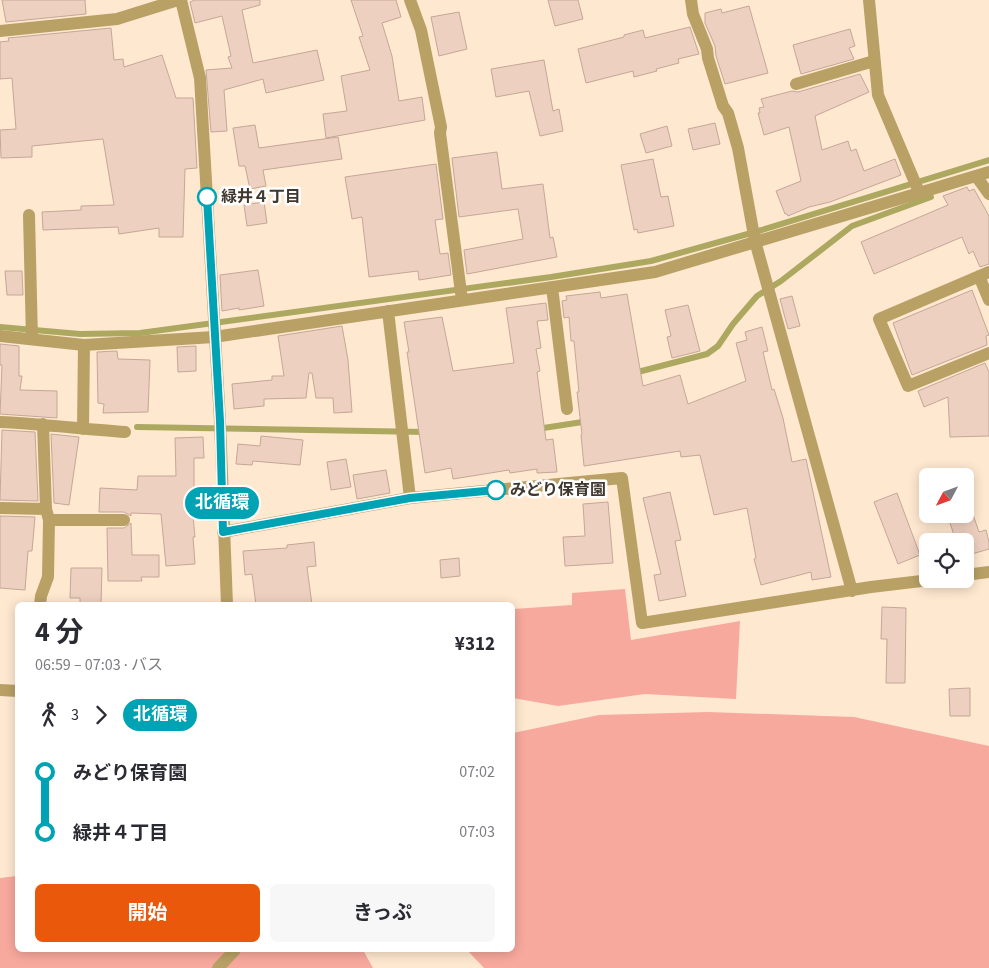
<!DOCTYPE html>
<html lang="ja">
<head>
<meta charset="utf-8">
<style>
	body { margin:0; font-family:"Source Sans 3","Noto Sans JP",sans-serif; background:#f7f7f7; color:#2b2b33; height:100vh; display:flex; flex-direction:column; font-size:19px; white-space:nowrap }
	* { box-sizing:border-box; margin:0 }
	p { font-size:16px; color:#7c7c81 }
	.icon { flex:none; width:28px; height:28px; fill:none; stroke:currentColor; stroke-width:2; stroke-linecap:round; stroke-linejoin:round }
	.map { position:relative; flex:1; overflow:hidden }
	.panel { position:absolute; left:15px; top:602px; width:500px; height:350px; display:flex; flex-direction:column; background:#fff; border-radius:8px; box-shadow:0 2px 12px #0003 }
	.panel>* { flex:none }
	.badge { padding:0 10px; border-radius:16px; font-size:18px; line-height:32px }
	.needle { width:32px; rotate:229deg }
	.tools { position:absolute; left:919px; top:468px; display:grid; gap:10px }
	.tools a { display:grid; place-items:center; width:55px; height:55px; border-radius:8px; background:#fff; box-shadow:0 2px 12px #0003; font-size:25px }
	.map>.badge { position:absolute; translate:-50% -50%; box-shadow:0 0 0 2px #fff }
	.legs { display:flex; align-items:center; gap:8px; height:55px; padding:0 20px; font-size:16px }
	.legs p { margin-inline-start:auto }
	.overview { display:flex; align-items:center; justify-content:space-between; height:85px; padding:0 20px }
	h1 { font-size:28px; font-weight:700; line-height:38px }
	.button { display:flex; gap:10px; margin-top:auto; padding:10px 20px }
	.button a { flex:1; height:58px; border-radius:8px; background:#ea580c; color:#fff; font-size:20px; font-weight:700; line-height:58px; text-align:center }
	.button a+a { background:#f7f7f7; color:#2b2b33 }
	ul { padding:0 20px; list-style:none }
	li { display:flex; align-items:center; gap:18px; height:60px; font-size:19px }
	li i { display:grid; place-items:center; width:8px; height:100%; margin:0 6px; background:currentColor }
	li i::after { content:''; width:12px; height:12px; margin:-6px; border:4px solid; border-radius:50%; background:#fff }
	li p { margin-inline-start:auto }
	li:first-child i { background:linear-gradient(#0000 50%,currentColor 0) }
	li:last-child i { background:linear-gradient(currentColor 50%,#0000 0) }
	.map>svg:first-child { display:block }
</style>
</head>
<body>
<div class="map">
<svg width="989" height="968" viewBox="0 0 989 968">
	<rect width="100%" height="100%" fill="#ffe8d0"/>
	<path fill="#f8a99d" d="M 625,589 L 631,640 L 740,621 L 736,699 L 645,694 L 558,706 L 513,698 L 513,609 L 572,605 L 572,593 Z
		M 708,712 L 854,717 L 989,746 L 989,968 L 484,968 L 467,950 L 512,950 L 513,733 L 599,715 Z
		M 17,876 L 18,950 L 363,950 L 373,968 L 0,968 L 0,878 Z"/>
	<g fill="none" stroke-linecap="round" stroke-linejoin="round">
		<path stroke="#ada860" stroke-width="6" d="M 0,327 L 80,334 L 140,333 L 551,277 L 651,261 L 762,230 L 989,160
			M 634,373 L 707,354 L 718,346 L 733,324 L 757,296 L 781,281 L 852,226 L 931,197
			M 137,427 L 425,432
			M 537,429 L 589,421"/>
	</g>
	<path fill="#eed0c0" stroke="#c4a798" d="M 2,0 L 85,0 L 86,14 L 6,22 Z
		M 195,0 L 260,0 L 260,5 L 242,10 L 253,63 L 317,50 L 324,80 L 266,93 L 263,79 L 224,90 L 227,131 L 211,132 L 206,70 L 232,68 L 228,57 L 231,56 L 222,16 L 195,23 L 190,2 Z
		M 351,0 L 396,0 L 401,17 L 382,23 L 392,56 L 399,101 L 422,97 L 425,120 L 326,138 L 323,114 L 347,111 L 341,76 L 370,70 L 359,37 L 363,36 Z
		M 548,0 L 578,0 L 583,19 L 555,26 Z
		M 749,6 L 768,73 L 725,84 L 716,56 L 715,46 L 705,23 L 705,13 L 721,9 L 722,13 Z
		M 459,12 L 467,49 L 439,56 L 431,17 Z
		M 690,27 L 699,54 L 678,59 L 679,63 L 656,69 L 657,71 L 634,77 L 633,71 L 586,83 L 578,49 L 624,37 L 624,35 L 643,30 L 645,38 Z
		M 111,28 L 114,60 L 123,59 L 124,67 L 162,55 L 176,98 L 193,98 L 197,168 L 185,169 L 183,237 L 159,237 L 159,228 L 119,234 L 118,227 L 43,230 L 42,212 L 81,210 L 81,206 L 114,205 L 103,139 L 32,146 L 32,157 L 1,158 L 0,130 L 16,129 L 12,78 L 0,79 L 0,42 L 9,41 L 8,38 Z
		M 850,29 L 855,46 L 849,48 L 854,59 L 801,74 L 793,45 Z
		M 544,60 L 553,111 L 559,109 L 563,131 L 540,136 L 529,91 L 496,97 L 491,69 Z
		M 860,74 L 869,92 L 815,116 L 822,150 L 848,141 L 851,151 L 856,149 L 864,171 L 895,159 L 901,175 L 830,202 L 809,207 L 788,216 L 787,214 L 785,214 L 776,191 L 801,181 L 789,127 L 764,135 L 758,113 L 760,113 L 759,108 L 764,107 L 761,99 L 792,91 L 798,92 Z
		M 715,123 L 720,144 L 693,150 L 688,129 Z
		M 255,125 L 259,148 L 338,137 L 342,159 L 263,170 L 266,186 L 250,189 L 245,166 L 239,166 L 233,128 Z
		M 667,126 L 672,146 L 646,153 L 640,134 Z
		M 497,152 L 502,189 L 543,184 L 550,238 L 553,237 L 557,257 L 467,274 L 464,250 L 523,239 L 518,209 L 459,217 L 452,158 Z
		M 653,159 L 661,197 L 668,196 L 674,226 L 638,233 L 637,229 L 634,230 L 621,165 Z
		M 436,164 L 443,219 L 435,220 L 440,254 L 448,253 L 451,275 L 419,280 L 418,271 L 369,277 L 362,217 L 352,219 L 345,177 Z
		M 967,187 L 969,191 L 974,189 L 989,216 L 989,264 L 980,267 L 973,251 L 969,254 L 962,237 L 874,274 L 861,242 L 948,205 L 943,196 Z
		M 264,202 L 267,223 L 247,226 L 244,205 Z
		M 258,270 L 264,306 L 239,310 L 239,308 L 222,311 L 220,275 Z
		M 5,271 L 22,271 L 23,295 L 7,295 Z
		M 972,290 L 989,335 L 986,336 L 987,345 L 912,375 L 893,323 Z
		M 600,292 L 601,298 L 627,294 L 643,386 L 680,375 L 688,404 L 746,381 L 736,343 L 747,340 L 745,332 L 762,327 L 768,351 L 763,352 L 772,390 L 774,389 L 783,418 L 792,462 L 806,459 L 831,577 L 812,580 L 811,572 L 761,585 L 754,559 L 756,558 L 747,508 L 714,515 L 700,455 L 681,457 L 680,451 L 584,466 L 581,435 L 582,434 L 577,392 L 579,392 L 574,341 L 571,341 L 569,317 L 564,318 L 562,301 L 567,300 L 566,296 Z
		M 792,296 L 800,326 L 788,329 L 780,299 Z
		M 546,303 L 548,320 L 537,321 L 541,348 L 536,349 L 540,371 L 537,372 L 546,440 L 553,439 L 557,472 L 537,473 L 537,469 L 510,473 L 509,470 L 453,479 L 451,468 L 425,473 L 407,352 L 409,352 L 404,322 L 442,317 L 453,371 L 514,363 L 506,308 Z
		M 688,305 L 700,351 L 672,358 L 667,337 L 671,336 L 665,310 Z
		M 342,326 L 348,360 L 352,412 L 334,413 L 333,398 L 316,398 L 312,373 L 309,373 L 306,398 L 264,399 L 264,406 L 234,409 L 232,384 L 272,380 L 272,376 L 284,376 L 278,336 Z
		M 0,344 L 19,346 L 19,376 L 22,376 L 20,390 L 57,391 L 57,418 L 0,414 L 2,365 L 0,365 Z
		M 196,346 L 196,371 L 178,372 L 177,347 Z
		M 117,351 L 118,359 L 150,360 L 148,412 L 103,413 L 104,404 L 98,403 L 97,352 Z
		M 985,363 L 989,372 L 989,436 L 950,437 L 948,397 L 924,407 L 918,391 Z
		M 2,430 L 35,432 L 38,501 L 0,500 Z
		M 51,434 L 79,437 L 69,505 L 54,503 Z
		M 261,436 L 303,440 L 300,465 L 253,461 L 252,465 L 236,464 L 238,444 L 260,446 Z
		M 203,437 L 204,458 L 194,458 L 194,495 L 191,495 L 195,537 L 193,537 L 195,564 L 166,566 L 161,514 L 131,513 L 131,516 L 124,512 L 99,512 L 100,488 L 137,490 L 138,476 L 176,476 L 175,438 Z
		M 346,459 L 351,487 L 331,490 L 327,462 Z
		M 386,470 L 390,493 L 357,499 L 353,475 Z
		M 670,492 L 681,540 L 675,541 L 686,596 L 659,601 L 654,575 L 661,574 L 643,498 Z
		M 897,493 L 920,555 L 898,564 L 874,502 Z
		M 965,500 L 968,500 L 979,532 L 986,530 L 989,542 L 989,549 L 965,556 L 965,541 L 956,541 L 947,514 L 965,514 Z
		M 608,502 L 613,563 L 565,566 L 563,537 L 585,536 L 583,504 Z
		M 0,516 L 35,517 L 32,551 L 28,551 L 25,590 L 0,588 Z
		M 131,523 L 132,555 L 159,555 L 159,577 L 141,577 L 142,581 L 108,581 L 107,528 L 124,528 Z
		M 314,542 L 316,566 L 307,567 L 312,605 L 256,605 L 252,574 L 245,575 L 243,551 L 287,548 L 287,545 Z
		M 459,558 L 460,576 L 441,578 L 440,560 Z
		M 71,568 L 102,568 L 101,605 L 80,605 L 80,598 L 70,598 Z
		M 882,607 L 906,608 L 905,683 L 886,683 L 887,639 L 881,639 Z
		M 970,688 L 970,716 L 950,716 L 949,689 Z"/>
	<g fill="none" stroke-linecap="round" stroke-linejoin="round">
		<path stroke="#b9a166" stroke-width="12" d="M 410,0 L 421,30 L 441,127 L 440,133 L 462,300
			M 691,0 L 693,14 L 707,49 L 708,58 L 723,106 L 728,113 L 738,148 L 755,241 L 852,591
			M 869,0 L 878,95 L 919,192
			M 0,31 L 117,19 L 178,0
			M 796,84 L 874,61
			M 976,176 L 989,194
			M 29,215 L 32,339
			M 989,272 L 879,319 L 908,386 L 989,353
			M 979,276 L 989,300
			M 552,287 L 567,409
			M 388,311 L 410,498
			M 0,336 L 84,345 L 214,337 L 655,272 L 989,172
			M 0,422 C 42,424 83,429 125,432
			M 83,429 L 84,345
			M 0,508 L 46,509
			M 49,520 L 124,520
			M 223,532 L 410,498 L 622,478 L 642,623 L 871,587 L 938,579
			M 965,575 L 989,572
			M 40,605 L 41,596 L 48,577 L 49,520 L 46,509 L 43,424
			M 0,690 L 18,691
			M 218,968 L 235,950"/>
		<path stroke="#b9a166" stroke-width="12" d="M 181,0 L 200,78 L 220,421 L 227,605"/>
	</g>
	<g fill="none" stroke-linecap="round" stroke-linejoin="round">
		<g stroke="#fff" stroke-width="11">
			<path id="line-1" d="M 207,197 L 220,421 L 223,532 L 410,498 L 496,490"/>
		</g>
		<use href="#line-1" stroke="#00a3b4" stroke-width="8"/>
	</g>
	<g fill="#fff" stroke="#00a3b4" stroke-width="2.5">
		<circle cx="207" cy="197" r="9"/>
		<circle cx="496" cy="490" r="9"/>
	</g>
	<g text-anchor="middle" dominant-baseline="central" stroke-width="5" stroke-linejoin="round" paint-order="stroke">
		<g font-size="16" font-weight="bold" fill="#40372e" stroke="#fff" text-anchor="start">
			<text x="221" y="197">緑井４丁目</text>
			<text x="510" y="490">みどり保育園</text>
		</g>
	</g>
</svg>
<div class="tools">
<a><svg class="needle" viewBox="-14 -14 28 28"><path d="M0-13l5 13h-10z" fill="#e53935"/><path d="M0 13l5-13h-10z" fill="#7c7c81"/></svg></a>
<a><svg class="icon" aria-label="locate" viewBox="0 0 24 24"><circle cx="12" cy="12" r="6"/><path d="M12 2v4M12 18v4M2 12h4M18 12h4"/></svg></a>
</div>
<b class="badge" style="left:222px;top:503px;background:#00a3b4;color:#fff">北循環</b>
<section class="panel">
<div class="overview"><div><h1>4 分</h1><p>06:59 – 07:03 · バス</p></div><b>¥312</b></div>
<div class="legs"><svg class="icon" aria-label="walk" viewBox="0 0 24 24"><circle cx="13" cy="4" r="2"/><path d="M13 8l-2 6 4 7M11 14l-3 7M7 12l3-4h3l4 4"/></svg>3<svg class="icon" aria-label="forward" viewBox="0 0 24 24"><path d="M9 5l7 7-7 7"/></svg><b class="badge" style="background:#00a3b4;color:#fff">北循環</b></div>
<ul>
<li><i style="color:#00a3b4"></i><b>みどり保育園</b><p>07:02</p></li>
<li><i style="color:#00a3b4"></i><b>緑井４丁目</b><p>07:03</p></li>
</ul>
<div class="button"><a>開始</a><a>きっぷ</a></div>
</section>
</div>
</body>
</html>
